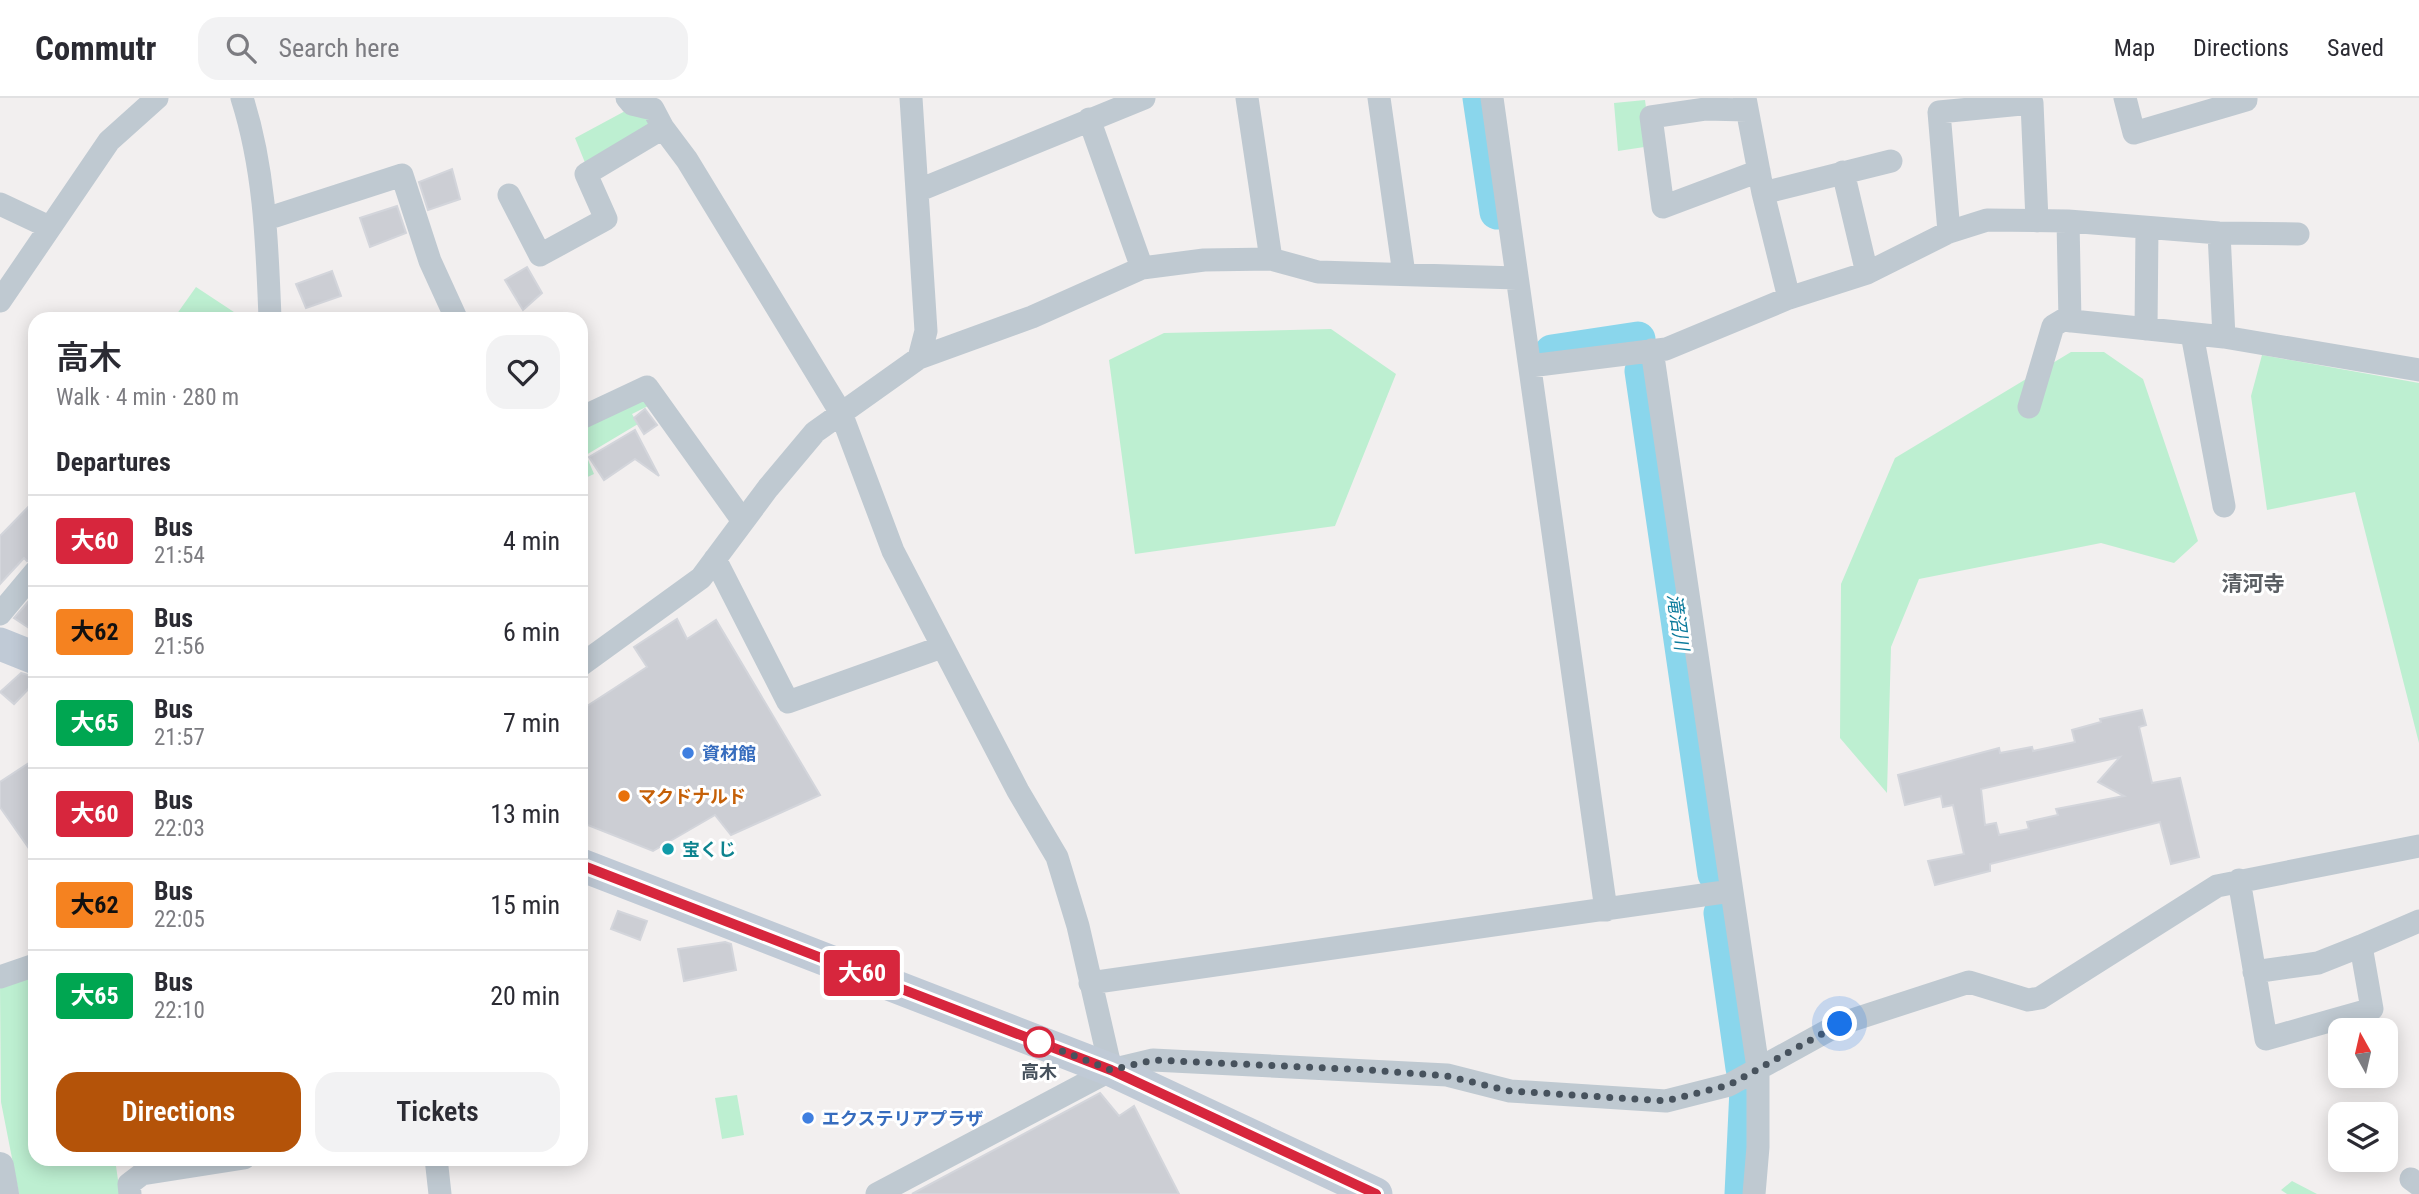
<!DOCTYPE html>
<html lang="en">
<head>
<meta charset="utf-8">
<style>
	body { margin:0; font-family:"Roboto Condensed","Noto Sans JP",sans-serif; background:#f2f2f3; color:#2b2b33; height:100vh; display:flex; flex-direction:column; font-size:26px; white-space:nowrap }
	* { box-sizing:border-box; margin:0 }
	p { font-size:23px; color:#7c7c81 }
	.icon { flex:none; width:38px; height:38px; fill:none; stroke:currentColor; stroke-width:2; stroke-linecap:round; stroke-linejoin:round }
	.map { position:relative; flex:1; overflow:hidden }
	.panel { position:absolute; left:28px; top:214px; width:560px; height:854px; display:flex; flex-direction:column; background:#fff; border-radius:21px; box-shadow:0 4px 18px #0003 }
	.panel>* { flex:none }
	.badge { padding:0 14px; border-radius:5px; font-size:24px; line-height:46px }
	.needle { width:46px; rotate:352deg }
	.controls { position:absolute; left:2328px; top:920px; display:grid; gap:14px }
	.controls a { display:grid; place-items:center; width:70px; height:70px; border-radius:14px; background:#fff; box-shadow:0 4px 18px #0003; font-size:35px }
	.you { position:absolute; width:35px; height:35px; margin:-18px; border:5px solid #fff; border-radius:50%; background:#1a73e8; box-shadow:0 0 0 10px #1a73e833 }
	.map>.badge { position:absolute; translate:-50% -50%; box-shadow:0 0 0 4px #fff }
	h2 { padding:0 28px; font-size:26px; line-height:63px }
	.round { display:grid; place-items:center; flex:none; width:74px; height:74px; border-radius:21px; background:#f2f2f3 }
	.head { display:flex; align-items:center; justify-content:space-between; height:119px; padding:0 28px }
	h1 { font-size:33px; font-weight:600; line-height:52px }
	.cta { display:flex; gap:14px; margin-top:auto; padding:14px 28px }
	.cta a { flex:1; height:80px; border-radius:21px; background:#b45309; color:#fff; font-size:28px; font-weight:600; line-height:80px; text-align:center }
	.cta a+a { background:#f2f2f3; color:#2b2b33 }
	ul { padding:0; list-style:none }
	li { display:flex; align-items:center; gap:21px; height:91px; padding:0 28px; border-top:2px solid #e1e1e2 }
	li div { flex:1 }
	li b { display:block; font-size:26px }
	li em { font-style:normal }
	li .badge { min-width:77px; font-weight:700; text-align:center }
	header { display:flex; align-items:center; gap:42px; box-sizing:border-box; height:98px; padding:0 35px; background:#fff; border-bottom:2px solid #e1e1e2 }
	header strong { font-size:33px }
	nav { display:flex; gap:38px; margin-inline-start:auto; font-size:24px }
	.search { width:490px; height:63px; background:#f2f2f3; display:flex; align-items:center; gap:18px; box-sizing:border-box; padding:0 24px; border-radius:21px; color:#7c7c81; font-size:26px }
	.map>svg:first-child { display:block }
</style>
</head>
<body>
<header>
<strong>Commutr</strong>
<div class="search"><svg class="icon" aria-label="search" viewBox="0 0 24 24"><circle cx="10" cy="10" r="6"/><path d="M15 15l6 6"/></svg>Search here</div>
<nav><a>Map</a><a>Directions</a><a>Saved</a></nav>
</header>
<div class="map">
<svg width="2419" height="1096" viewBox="0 0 2419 1096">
	<rect width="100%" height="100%" fill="#f2efef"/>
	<path fill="#bdefd1" d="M 1645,2 L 1651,48 L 1618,53 L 1614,5 Z
		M 627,12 L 663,26 L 588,72 L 575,40 Z
		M 196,189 L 243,220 L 174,220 Z
		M 1331,231 L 1396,276 L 1335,428 L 1135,456 L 1109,262 L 1164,235 Z
		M 2071,254 L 2104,254 L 2143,281 L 2198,443 L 2174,465 L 2101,445 L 1919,481 L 1891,549 L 1887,695 L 1840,640 L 1841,486 L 1895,360 Z
		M 2262,257 L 2419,285 L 2419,645 L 2355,394 L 2267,412 L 2251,298 Z
		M 641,291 L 650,307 L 632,316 L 638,326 L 586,357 L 594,376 L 581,382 L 581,320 Z
		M 35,874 L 35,1060 L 115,1061 L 120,1096 L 19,1096 L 1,1004 L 0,887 Z
		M 737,997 L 744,1037 L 722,1041 L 715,1000 Z
		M 2292,1083 L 2317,1096 L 2287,1096 L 2281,1092 Z"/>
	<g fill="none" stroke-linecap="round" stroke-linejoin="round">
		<path stroke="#8ad6ec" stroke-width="35" d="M 1480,0 L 1497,114
			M 1552,254 L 1638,241
			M 1642,273 L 1715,776
			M 1721,815 L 1743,970
			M 1742,1096 L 1747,991"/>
	</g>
	<path fill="#ccced4" stroke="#d3d5db" stroke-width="2" fill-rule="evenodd" d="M 452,71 L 460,101 L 428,112 L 419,84 Z
		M 397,108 L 406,135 L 370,149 L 360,120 Z
		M 527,169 L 542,195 L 523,212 L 505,182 Z
		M 332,173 L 341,198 L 306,210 L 296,186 Z
		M 645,311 L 657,327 L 644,336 L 634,320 Z
		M 635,332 L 659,378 L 635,361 L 604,382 L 589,359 Z
		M 35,402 L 35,460 L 27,463 L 24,460 L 0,486 L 0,438 Z
		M 28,504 L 35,506 L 35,534 L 14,520 Z
		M 677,521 L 687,541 L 716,522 L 820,697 L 731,737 L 715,717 L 653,753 L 585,726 L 581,720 L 581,612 L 647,569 L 634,549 Z
		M 21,575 L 35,579 L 35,584 L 14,606 L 0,594 Z
		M 2142,612 L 2146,627 L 2139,629 L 2152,685 L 2180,680 L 2199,759 L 2171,766 L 2160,724 L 1990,766 L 1990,773 L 1935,787 L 1928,763 L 1964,756 L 1953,707 L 1943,709 L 1941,698 L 1905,707 L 1898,677 L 1999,650 L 2000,655 L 2032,649 L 2033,653 L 2075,644 L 2072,632 L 2101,624 L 2100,621 ZM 2120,659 L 2098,684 L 2124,698 L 2056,711 L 2058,717 L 2027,724 L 2029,731 L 1999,737 L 1996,725 L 1985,727 L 1981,691 Z
		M 35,661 L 35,759 L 0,709 L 0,684 Z
		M 618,813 L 647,823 L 640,842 L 611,831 Z
		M 725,844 L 731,846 L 736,872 L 684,883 L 678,851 Z
		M 1100,995 L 1119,1018 L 1134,1008 L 1179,1096 L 912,1096 Z"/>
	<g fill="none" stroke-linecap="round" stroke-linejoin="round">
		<path stroke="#bfc9d1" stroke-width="23" d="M 242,0 C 265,72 267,146 270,220
			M 627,0 L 632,6 L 653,11 L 663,30 L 687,62 L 841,315 L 893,453 L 1018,693 L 1057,759 L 1078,828 L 1111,972
			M 911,0 L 926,233 L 919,260
			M 1247,0 L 1271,161
			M 1379,0 L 1404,176
			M 1492,0 L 1606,812
			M 1745,0 L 1763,95 L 1789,200
			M 2125,0 L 2134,35 L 2246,2 L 2246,0
			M 1747,12 L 1705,11 L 1651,19 L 1663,109 L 1759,73
			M 1089,21 L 1142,170
			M 1843,74 L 1867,175
			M 917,93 L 1144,0
			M 1763,95 L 1891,63
			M 509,97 L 540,157 L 606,121 L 586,76 L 663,30
			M 0,106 L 49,129
			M 266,121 L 402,77 L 430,163 L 456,220
			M 2068,123 L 2070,223
			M 1949,134 L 1939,14 L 2032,5 L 2037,123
			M 2219,135 L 2224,239
			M 0,203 L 109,43 L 157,0
			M 2146,231 L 2147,130
			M 2192,236 L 2224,408
			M 1652,252 L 1758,970 L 1758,1049 L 1754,1096
			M 1530,268 L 1666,251 L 1789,200 L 1867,175 L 1949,134 L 1987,122 L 2068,123 L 2219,135 L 2298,136
			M 2029,309 L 2053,228 L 2063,222 L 2224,239 L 2419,272
			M 581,320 L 647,289 L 743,423
			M 715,461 L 788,604 L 942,549
			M 0,516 L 35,474
			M 581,567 L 701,480 L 768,390 L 815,334 L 919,260 L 1032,219 L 1142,170 L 1204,162 L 1271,161 L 1318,174 L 1517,180
			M 2239,782 L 2266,941 L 2372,911 L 2361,848 L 2419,823
			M 2254,874 L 2318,865 L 2361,848
			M 0,879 L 35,867
			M 1090,885 L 1731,793
			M 436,1060 L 440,1096
			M 2411,1081 L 2419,1087
			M 130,1096 L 129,1086 L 142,1076 L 244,1060
			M 877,1096 L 1111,972 L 1153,962 L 1447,977 L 1510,993 L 1666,1003 L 1729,987 L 1840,926 L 1969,884 L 2028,902 L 2040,900 L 2217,788 L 2419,748"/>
		<path stroke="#bfc9d1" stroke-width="28" d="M 0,1068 L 5,1096"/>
		<path stroke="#c0cad6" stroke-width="33" d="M 0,546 L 35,560
			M 581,767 L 1111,972 L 1376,1096"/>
	</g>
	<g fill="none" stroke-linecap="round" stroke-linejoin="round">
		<g stroke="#fff" stroke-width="16">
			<path id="line" d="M 581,767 L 1111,972 L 1376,1096"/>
		</g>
		<use href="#line" stroke="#d7263d" stroke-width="10"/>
		<path stroke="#47525d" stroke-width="7" stroke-dasharray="0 12.6" d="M 1039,944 L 1111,972 L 1153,962 L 1370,972 L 1447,978 L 1510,993 L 1666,1003 L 1729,987 L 1840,926"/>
	</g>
	<g fill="#3f7fe0" stroke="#fff" stroke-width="2.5">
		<circle cx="688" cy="655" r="7"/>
		<circle cx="808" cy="1020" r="7"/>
	</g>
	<circle fill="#e8710a" stroke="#fff" stroke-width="2.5" cx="624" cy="698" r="7"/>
	<circle fill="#0f9aa8" stroke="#fff" stroke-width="2.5" cx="668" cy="751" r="7"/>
	<circle fill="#fff" stroke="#d7263d" stroke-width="3.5" cx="1039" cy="944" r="14"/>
	<g text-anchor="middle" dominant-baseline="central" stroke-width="6" stroke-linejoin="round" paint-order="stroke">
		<g font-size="18" font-weight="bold" fill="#366cbe" stroke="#fff" text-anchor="start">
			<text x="702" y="655">資材館</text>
			<text x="822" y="1020">エクステリアプラザ</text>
		</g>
		<g font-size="18" font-weight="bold" fill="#c56008" stroke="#fff" text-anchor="start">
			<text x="638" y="698">マクドナルド</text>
		</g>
		<g font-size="18" font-weight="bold" fill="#0d838f" stroke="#fff" text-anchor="start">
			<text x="682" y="751">宝くじ</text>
		</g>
		<g font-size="18" font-weight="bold" fill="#47525d" stroke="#fff">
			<text x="1039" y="973">高木</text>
		</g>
		<g font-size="19" font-style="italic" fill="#0c7b9c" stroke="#fff">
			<text transform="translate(1678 524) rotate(82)">滝沼川</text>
		</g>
		<g font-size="21" font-weight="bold" fill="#5b5f64" stroke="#fff">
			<text x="2253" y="486">清河寺</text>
		</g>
	</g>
</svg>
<div class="controls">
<a><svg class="needle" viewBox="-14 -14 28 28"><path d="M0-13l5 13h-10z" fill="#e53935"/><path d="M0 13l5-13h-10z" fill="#7c7c81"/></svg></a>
<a><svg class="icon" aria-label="layers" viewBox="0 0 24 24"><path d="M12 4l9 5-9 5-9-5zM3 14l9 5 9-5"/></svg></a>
</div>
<div class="you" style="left:1840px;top:926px"></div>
<b class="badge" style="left:862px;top:875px;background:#d7263d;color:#fff">大60</b>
<section class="panel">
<div class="head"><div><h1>高木</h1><p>Walk · 4 min · 280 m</p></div><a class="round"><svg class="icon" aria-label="heart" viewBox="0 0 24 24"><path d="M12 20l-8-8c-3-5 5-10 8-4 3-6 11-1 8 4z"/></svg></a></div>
<h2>Departures</h2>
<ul>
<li><span class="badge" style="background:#d7263d;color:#fff">大60</span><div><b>Bus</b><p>21:54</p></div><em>4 min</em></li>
<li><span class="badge" style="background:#f58220;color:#111">大62</span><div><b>Bus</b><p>21:56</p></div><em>6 min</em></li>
<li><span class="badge" style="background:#00a651;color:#fff">大65</span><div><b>Bus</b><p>21:57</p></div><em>7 min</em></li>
<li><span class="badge" style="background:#d7263d;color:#fff">大60</span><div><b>Bus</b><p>22:03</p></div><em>13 min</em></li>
<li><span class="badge" style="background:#f58220;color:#111">大62</span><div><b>Bus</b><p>22:05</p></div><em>15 min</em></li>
<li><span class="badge" style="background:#00a651;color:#fff">大65</span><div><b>Bus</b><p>22:10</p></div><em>20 min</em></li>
</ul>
<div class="cta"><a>Directions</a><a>Tickets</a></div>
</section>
</div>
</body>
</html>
